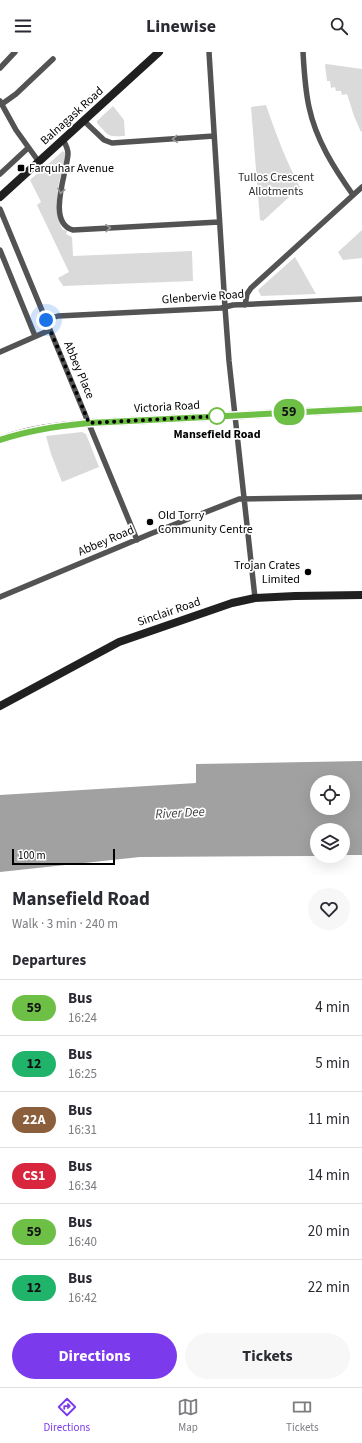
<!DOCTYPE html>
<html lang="en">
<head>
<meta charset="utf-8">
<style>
	body { margin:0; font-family:"Source Sans 3",sans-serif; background:#f7f7f7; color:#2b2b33; height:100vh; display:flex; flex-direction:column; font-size:15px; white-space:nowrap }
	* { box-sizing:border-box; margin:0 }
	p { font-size:13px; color:#7c7c81 }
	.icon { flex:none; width:22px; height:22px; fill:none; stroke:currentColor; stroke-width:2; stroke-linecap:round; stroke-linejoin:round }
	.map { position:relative; height:823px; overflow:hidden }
	.drawer { display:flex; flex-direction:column; background:#fff; flex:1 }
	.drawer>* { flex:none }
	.badge { padding:0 8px; border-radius:13px; font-size:14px; line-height:26px }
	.tools { position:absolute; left:310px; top:723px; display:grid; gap:8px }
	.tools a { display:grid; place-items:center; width:40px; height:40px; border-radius:50%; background:#fff; box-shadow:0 4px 16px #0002; font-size:20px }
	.scale { position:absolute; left:12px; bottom:10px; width:103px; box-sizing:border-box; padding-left:4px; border:2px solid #000; border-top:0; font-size:11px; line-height:14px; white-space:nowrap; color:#000; -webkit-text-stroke:3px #fff; paint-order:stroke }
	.you { position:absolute; width:20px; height:20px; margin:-10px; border:3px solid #fff; border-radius:50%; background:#1a73e8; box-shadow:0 0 0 6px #1a73e833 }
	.map>.badge { position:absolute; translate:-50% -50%; box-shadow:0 0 0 2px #fff }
	h2 { padding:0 12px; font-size:15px; line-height:36px }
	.round { display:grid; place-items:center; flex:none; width:42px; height:42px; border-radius:21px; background:#f7f7f7 }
	.overview { display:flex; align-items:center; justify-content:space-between; height:68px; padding:0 12px }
	h1 { font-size:19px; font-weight:700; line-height:30px }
	.button { display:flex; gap:8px; margin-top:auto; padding:8px 12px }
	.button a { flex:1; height:46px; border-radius:24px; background:#7c3aed; color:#fff; font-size:16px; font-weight:700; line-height:46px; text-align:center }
	.button a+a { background:#f7f7f7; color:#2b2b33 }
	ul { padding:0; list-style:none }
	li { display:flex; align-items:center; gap:12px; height:56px; padding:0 12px; border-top:1px solid #e1e1e2 }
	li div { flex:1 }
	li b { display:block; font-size:15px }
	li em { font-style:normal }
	li .badge { min-width:44px; font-weight:700; text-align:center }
	header { display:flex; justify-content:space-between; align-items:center; height:52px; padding:0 12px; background:#fff; font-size:18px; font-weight:700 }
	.tab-bar { display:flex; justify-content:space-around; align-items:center; height:56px; border-top:1px solid #e1e1e2; background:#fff; font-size:11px; color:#7c7c81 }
	.tab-bar a { display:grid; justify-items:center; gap:2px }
	.tab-bar .active { color:#7c3aed }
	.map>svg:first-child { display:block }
</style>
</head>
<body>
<header><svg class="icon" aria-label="menu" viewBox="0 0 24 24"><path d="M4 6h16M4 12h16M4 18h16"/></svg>Linewise<svg class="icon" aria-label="search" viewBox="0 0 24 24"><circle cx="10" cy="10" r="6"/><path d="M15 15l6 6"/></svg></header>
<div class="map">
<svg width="362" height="823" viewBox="0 0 362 823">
	<rect width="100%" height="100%" fill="#fff"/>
	<path fill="#dadada" d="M 326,12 L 362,17 L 362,79 L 361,80 L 354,64 L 347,42 L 342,43 L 341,39 L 336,39 L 335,35 L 331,36 L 330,29 L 327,29 L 325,13 Z
		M 266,53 C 276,82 286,109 300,135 L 263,169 L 260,168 L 251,55 Z
		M 113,54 L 124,68 L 125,84 C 107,85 109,84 97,71 L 97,69 Z
		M 63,99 L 66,102 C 60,127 51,152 62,177 L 67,179 L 66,182 L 72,185 L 73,204 L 192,199 L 193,229 L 63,234 L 58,226 L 69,220 L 37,153 L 41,150 L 30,128 Z
		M 362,178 L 362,206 L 343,208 L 338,200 Z
		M 295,205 L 316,242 L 261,244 L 258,238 Z
		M 82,380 L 86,382 L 99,415 L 62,430 L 51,402 L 46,384 Z"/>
	<path fill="#a1a1a1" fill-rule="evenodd" d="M 362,709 L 362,803 L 343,803 L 343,778 L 317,778 L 317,804 L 140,805 L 0,820 L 0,743 L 196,731 L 196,712 ZM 317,730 L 343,730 L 343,756 L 317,756 Z"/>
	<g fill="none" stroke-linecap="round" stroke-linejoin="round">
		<path stroke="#535353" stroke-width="5.5" d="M 209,0 L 225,255 L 229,309 L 255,546
			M 303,0 C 304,18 305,37 309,55 C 316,88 334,116 353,143
			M 0,16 L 15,0
			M 0,49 L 16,78 L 39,110
			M 2,52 L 16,42 L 53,7
			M 84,69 L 104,88 L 112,91 L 214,84
			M 63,88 C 66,93 68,96 68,102 C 67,120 46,171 73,178 L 219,170
			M 0,122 L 28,96
			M 0,157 L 137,488
			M 0,198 L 35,284
			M 245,253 L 247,242 L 251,236 L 362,135
			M 46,268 L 58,264 L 221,256 L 233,253 L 362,247
			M 0,300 L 50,278
			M 0,545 L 150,482 L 239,447 L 362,445"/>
		<path stroke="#202020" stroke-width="8" d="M 0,145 L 159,0
			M 0,388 C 30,377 57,374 89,371 L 362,357
			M 0,654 L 119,590 L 232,551 L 255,546 L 295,544 L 362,543"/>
	</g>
	<defs><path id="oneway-chevron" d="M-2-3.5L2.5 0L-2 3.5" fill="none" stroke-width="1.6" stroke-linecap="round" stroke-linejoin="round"/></defs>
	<g stroke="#989898">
		<use href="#oneway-chevron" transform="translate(175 87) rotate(177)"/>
		<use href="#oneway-chevron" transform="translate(61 139) rotate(100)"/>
		<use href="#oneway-chevron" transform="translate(108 176) rotate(-3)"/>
	</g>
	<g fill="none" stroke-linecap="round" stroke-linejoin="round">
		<g stroke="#fff" stroke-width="9">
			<path id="line" d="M 0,388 C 29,378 58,374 89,371 L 362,357"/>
		</g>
		<use href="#line" stroke="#6ebf45" stroke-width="6"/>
		<path stroke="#000" stroke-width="4" stroke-dasharray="0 7.2" d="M 46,268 L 89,371 L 221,364 L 217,364"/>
	</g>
	<g fill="#000" stroke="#fff" stroke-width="1.5">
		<rect x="17" y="112" width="8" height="8" rx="2"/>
		<circle cx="150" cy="470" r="4"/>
		<circle cx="308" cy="520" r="4"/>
	</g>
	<circle fill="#fff" stroke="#6ebf45" stroke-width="2" cx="217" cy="364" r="8"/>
	<g text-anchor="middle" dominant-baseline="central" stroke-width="3.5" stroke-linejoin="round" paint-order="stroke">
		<g font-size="12" fill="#000" stroke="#fff">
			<text transform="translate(72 64) rotate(-42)">Balnagask Road</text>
			<text transform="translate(203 245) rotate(-4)">Glenbervie Road</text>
			<text transform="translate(79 318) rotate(67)">Abbey Place</text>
			<text transform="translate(167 355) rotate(-3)">Victoria Road</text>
			<text transform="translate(106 489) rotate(-23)">Abbey Road</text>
			<text transform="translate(169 560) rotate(-19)">Sinclair Road</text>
		</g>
		<g font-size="12" fill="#000" stroke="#fff" text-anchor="start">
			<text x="29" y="116">Farquhar Avenue</text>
			<text x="158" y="463">Old Torry<tspan x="158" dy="14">Community Centre</tspan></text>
			<text x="300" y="513" text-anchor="end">Trojan Crates<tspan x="300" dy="14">Limited</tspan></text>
		</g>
		<g font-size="12" fill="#313131" stroke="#fff">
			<text x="276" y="125">Tullos Crescent<tspan x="276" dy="14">Allotments</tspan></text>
		</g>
		<g font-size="12" font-weight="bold" fill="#000" stroke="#fff">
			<text x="217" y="382">Mansefield Road</text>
		</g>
		<g font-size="13" font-style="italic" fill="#424242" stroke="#fff">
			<text transform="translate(180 761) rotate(-3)">River Dee</text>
		</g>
	</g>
</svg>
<div class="tools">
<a><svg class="icon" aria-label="locate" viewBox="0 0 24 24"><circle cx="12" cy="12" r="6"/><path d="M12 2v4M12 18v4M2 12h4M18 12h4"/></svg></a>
<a><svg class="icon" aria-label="layers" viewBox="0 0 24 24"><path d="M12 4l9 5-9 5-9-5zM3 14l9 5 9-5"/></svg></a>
</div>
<div class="scale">100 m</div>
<div class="you" style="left:46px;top:268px"></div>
<b class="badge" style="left:289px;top:360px;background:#6ebf45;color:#111">59</b>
</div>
<section class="drawer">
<div class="overview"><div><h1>Mansefield Road</h1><p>Walk · 3 min · 240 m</p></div><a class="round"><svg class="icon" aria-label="heart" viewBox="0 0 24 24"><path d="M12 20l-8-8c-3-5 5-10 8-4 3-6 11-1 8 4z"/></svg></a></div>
<h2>Departures</h2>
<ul>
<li><span class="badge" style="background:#6ebf45;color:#111">59</span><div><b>Bus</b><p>16:24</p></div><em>4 min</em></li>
<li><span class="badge" style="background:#1fb469;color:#111">12</span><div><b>Bus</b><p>16:25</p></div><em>5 min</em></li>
<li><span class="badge" style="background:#8b5e3c;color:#fff">22A</span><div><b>Bus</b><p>16:31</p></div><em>11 min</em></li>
<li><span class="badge" style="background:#d7263d;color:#fff">CS1</span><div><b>Bus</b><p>16:34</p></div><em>14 min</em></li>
<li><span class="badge" style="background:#6ebf45;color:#111">59</span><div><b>Bus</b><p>16:40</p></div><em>20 min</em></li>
<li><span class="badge" style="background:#1fb469;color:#111">12</span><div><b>Bus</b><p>16:42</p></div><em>22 min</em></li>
</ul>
<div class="button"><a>Directions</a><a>Tickets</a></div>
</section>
<nav class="tab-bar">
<a class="active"><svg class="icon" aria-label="directions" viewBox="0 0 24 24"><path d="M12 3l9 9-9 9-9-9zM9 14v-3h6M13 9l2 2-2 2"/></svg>Directions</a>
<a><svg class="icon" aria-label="map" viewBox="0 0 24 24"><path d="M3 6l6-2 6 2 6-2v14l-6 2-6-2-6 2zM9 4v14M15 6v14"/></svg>Map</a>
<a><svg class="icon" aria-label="tickets" viewBox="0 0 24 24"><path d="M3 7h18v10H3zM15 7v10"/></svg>Tickets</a>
</nav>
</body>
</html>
